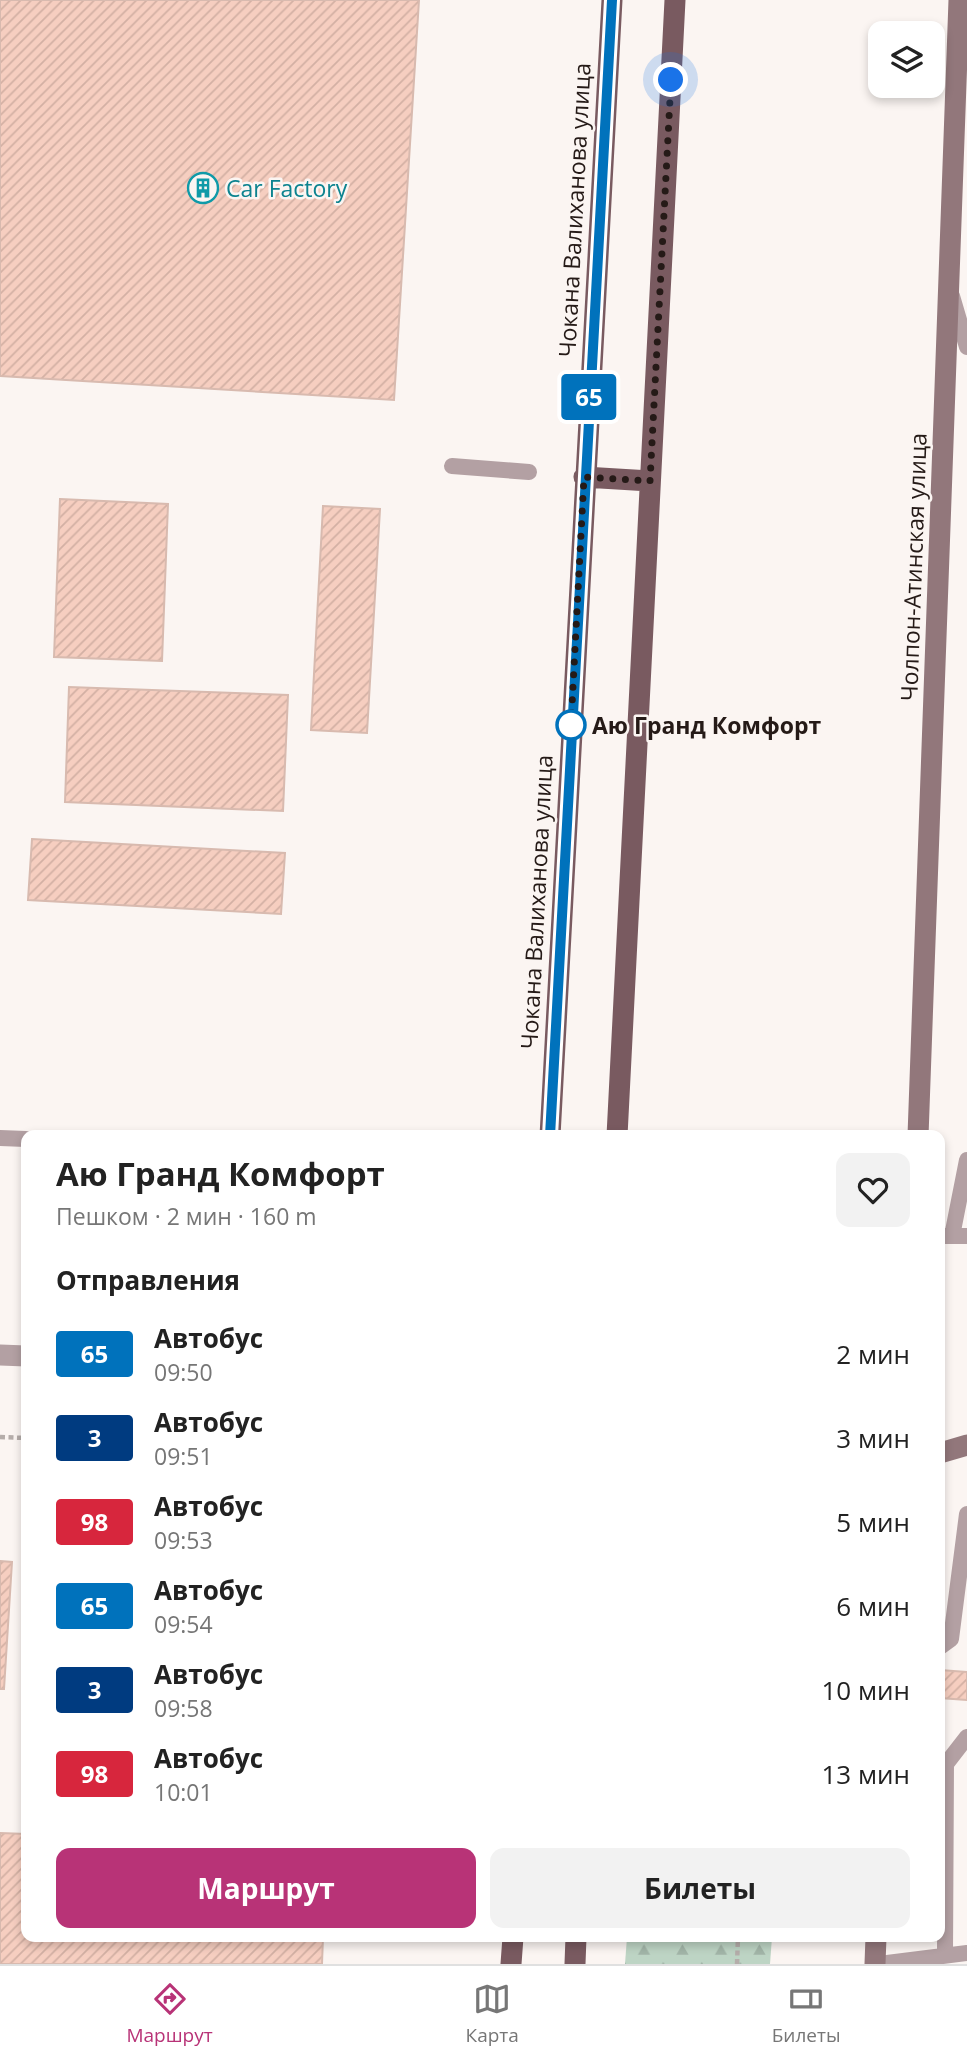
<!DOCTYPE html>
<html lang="ru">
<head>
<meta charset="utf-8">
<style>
	body { margin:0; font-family:"Open Sans",sans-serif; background:#f2f2f2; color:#222; height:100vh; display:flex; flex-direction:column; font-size:26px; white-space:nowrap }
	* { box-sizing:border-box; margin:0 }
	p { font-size:23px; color:#767676 }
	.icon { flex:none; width:38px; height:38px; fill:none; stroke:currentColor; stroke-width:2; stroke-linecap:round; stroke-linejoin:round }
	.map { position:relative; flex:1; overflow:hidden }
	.details { position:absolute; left:21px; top:1130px; width:924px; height:812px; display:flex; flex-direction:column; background:#fff; border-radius:14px; box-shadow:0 4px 10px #0003 }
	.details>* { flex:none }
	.badge { padding:0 14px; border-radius:5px; font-size:24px; line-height:46px }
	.fabs { position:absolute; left:868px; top:21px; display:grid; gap:14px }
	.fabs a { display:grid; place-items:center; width:77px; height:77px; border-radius:14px; background:#fff; box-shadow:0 4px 10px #0003; font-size:35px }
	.you { position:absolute; width:35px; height:35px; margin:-18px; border:5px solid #fff; border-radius:50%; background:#1a73e8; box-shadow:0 0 0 10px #1a73e833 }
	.map>.badge { position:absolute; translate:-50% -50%; box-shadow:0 0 0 4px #fff }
	h2 { padding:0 35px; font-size:26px; line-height:63px }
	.round { display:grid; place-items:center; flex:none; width:74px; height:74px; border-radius:14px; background:#f2f2f2 }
	.headline { display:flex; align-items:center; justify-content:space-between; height:119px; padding:0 35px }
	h1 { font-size:33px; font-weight:700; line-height:52px }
	.cta { display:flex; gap:14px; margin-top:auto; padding:14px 35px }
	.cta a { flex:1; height:80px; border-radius:14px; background:#b83377; color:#fff; font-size:28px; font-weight:700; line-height:80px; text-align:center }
	.cta a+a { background:#f2f2f2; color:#222 }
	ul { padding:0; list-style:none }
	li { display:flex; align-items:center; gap:21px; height:84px; padding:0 35px }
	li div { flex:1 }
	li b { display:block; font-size:26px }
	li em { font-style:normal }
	li .badge { min-width:77px; font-weight:700; text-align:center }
	.tab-bar { display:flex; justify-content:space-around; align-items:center; height:98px; border-top:2px solid #e0e0e0; background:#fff; font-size:19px; color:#767676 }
	.tab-bar a { display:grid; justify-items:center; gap:4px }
	.tab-bar .active { color:#b83377 }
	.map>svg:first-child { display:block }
</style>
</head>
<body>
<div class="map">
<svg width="967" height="1964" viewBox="0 0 967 1964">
	<defs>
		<pattern id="forest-firs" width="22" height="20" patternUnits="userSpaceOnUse" patternTransform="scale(1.75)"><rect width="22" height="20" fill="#bdd4c4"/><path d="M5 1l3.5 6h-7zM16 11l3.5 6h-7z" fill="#a2b5a8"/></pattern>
		<pattern id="building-hatch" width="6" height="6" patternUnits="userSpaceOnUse" patternTransform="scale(1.75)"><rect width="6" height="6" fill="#f6cec0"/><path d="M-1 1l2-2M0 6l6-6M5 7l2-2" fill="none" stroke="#d3b0a4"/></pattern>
	</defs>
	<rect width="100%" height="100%" fill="#fbf5f2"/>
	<path fill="url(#forest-firs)" d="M 627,1937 L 772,1937 L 770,1964 L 625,1964 Z"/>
	<path fill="url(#building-hatch)" stroke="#d8baaf" stroke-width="2" d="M 0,0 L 419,0 L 394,400 L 0,376 Z
		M 60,499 L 168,504 L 162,661 L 54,657 Z
		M 323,506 L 380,509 L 367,733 L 311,730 Z
		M 69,687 L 288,695 L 283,811 L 65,802 Z
		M 32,839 L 285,853 L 281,914 L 28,900 Z
		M 0,1561 L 12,1562 L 4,1689 L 0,1689 Z
		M 940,1670 L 967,1672 L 967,1700 L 940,1698 Z
		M 0,1833 L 26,1834 L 26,1937 L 323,1937 L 322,1964 L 0,1964 Z"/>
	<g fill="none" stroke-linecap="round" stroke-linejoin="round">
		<path stroke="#b5adaa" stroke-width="4.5" stroke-dasharray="5 3.5" stroke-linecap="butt" d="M 0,1437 L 26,1438
			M 737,1964 L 738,1937"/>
		<path stroke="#b3a0a3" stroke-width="16" d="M 952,296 L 967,347
			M 452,466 L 529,472
			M 0,1138 L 26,1139
			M 940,1236 L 967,1236
			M 952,1236 L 967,1160
			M 940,1647 L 951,1639 L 967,1514
			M 940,1764 L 946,1764 L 967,1737
			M 945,1954 L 946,1764
			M 879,1964 L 967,1953"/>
		<path stroke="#b3a0a3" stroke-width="21" d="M 0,1355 L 26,1356"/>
		<path stroke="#92777b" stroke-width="21" d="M 918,1136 L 959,0
			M 940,1453 L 967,1445
			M 875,1964 L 876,1937"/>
		<path stroke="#795a60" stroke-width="21" d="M 584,477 L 650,481
			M 550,1136 L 612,0
			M 617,1136 L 675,0
			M 511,1964 L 513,1937
			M 575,1964 L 576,1937"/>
	</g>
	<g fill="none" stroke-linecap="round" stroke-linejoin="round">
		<g stroke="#fff" stroke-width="16">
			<path id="line" d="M 550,1136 L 612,0"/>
		</g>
		<use href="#line" stroke="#0072bc" stroke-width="10"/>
		<path stroke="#251a17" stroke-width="7" stroke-dasharray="0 12.6" d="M 571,725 L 584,477 L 650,481 L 671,80"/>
	</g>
	<defs>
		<g id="building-ring" transform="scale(1.575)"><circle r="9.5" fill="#fbf5f2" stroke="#0f9aa8" stroke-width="1.5"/><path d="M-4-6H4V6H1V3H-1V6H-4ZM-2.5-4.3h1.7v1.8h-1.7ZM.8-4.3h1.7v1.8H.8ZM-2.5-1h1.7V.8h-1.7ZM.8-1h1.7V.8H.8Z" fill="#0f9aa8"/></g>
	</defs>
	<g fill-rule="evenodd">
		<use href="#building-ring" x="203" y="188"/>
	</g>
	<circle fill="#fff" stroke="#0072bc" stroke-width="3.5" cx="571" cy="725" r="14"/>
	<g text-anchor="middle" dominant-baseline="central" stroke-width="5" stroke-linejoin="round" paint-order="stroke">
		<g font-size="23" fill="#0d838f" stroke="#fbf5f2" text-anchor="start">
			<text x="226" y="188">Car Factory</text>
		</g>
		<g font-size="23" fill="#251a17" stroke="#fbf5f2">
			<text transform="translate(574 210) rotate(-87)">Чокана Валиханова улица</text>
			<text transform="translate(913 567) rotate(-88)">Чолпон-Атинская улица</text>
			<text transform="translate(536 902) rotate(-87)">Чокана Валиханова улица</text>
		</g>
		<g font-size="23" font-weight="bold" fill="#251a17" stroke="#fbf5f2" text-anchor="start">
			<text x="592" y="725">Аю Гранд Комфорт</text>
		</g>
	</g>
</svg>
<div class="fabs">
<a><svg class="icon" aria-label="layers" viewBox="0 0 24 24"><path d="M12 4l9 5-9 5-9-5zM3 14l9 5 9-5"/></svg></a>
</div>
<div class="you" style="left:671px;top:80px"></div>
<b class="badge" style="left:589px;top:397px;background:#0072bc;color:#fff">65</b>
<section class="details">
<div class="headline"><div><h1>Аю Гранд Комфорт</h1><p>Пешком · 2 мин · 160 m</p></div><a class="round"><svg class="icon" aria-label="heart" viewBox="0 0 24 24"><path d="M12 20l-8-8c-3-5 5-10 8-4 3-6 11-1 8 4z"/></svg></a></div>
<h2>Отправления</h2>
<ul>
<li><span class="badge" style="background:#0072bc;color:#fff">65</span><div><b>Автобус</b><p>09:50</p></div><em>2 мин</em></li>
<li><span class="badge" style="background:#003b80;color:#fff">3</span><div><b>Автобус</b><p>09:51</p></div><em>3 мин</em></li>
<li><span class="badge" style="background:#d7263d;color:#fff">98</span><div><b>Автобус</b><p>09:53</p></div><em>5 мин</em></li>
<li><span class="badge" style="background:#0072bc;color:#fff">65</span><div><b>Автобус</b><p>09:54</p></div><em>6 мин</em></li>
<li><span class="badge" style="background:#003b80;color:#fff">3</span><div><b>Автобус</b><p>09:58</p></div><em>10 мин</em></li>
<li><span class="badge" style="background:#d7263d;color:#fff">98</span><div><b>Автобус</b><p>10:01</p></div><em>13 мин</em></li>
</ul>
<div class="cta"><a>Маршрут</a><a>Билеты</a></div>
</section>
</div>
<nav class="tab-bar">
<a class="active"><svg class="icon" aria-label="directions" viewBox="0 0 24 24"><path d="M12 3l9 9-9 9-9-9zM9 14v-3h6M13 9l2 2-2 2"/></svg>Маршрут</a>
<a><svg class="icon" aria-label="map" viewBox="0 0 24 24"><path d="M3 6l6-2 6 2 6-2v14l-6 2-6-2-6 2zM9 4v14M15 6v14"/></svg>Карта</a>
<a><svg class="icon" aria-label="tickets" viewBox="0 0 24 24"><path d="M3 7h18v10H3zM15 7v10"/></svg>Билеты</a>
</nav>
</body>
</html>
